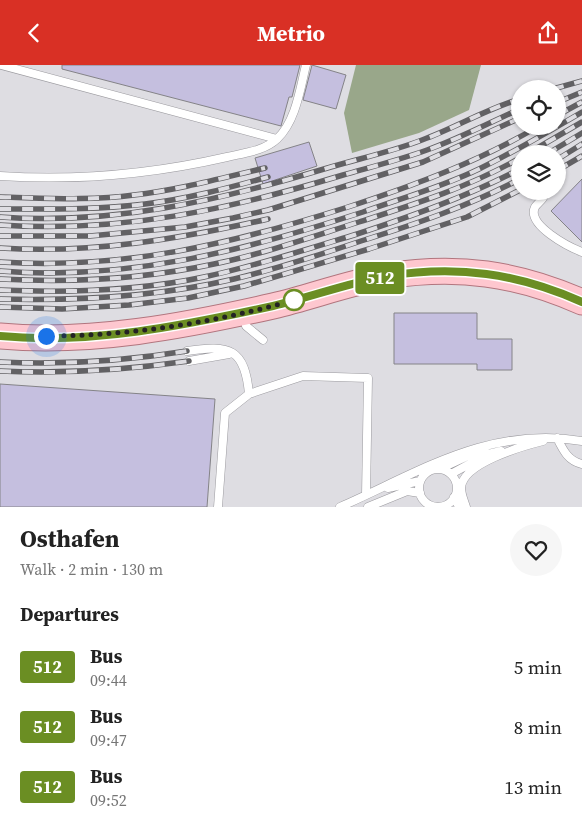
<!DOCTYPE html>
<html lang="en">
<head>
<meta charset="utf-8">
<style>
	body { margin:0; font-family:"Source Serif 4",serif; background:#f6f6f6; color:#222; height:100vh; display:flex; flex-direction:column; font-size:19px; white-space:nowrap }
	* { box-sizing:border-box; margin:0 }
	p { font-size:16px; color:#767676 }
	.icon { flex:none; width:28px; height:28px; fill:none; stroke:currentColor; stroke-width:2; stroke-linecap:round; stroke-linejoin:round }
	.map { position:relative; height:442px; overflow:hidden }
	.side { display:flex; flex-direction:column; background:#fff; flex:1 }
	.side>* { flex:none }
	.badge { padding:0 10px; border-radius:4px; font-size:18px; line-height:32px }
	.controls { position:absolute; left:511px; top:15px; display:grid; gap:10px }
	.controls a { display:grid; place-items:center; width:55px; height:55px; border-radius:50%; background:#fff; box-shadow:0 1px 4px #0004; font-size:25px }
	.you { position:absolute; width:25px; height:25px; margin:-12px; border:4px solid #fff; border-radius:50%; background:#1a73e8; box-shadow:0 0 0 8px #1a73e833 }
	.map>.badge { position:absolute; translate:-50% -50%; box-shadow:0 0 0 2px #fff }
	h2 { padding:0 20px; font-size:19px; line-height:45px }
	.round { display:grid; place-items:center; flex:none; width:52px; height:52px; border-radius:26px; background:#f6f6f6 }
	.headline { display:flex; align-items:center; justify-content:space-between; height:85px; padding:0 20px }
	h1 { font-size:24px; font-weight:700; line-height:38px }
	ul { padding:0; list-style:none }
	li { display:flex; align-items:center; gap:15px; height:60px; padding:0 20px }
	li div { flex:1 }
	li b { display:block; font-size:19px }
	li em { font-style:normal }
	li .badge { min-width:55px; font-weight:700; text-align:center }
	header { display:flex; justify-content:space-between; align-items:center; height:65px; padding:0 20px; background:#d93025; color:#fff; font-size:22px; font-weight:700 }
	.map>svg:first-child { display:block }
</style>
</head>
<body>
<header><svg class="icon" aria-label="back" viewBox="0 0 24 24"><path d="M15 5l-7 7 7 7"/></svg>Metrio<svg class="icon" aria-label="share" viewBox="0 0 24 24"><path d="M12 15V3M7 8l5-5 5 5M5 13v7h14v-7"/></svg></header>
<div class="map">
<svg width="582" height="442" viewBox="0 0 582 442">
	<rect width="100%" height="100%" fill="#dedde2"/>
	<path fill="#99a78a" d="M 356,0 L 481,0 L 469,45 L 419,68 L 352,88 L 344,48 Z"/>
	<path fill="#c5bfdf" stroke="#848387" d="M 62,0 L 300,0 L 292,32 L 289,32 L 281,61 L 62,4 Z
		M 312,0 L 346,10 L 336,44 L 303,35 Z
		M 309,77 L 317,101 L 263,119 L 255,93 Z
		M 582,114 L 582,177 L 551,146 Z
		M 394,248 L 477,248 L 477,274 L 512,274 L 512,305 L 477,305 L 477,299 L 394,299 Z
		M 0,319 L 215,334 L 207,442 L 0,442 Z"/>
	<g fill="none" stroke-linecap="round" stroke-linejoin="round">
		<g stroke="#9b9a9f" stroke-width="9">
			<path id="lane" d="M 1,0 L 277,74
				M 0,111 C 77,116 153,109 227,92 C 244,88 264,86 277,74 C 296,56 300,24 306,0
				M 543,133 C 541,136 537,139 535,142 C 526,160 569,182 582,187
				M 244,252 L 246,261 L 263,275
				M 187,286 C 230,279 245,284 249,329
				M 189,296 L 229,289
				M 557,373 C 563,385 568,396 582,399
				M 440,404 L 485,383
				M419 423a19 19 0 1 1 38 0a19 19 0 1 1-38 0Z
				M 451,409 L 488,389 L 501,386
				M 388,423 L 420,416
				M 454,432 L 459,442
				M 218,442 L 225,348 L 249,329 L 303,311 L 368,313 L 366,430
				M 340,442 C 422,406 488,361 582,376
				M 368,442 L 407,426 L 420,428
				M 466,442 C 464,436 461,429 461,423 C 462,398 523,381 543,376"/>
		</g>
		<g stroke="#b1757e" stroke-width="27">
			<path id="primary" d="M 0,271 C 91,279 185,261 273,241 C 311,232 348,218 387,211 C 457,200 517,208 582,237"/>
		</g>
		<use href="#lane" stroke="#fff" stroke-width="8"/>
		<use href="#primary" stroke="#fec7cf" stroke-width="25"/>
		<g stroke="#626164" stroke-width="5.5">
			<path id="rail" d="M 553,24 L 582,16
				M 558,37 L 582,27
				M 558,50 L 582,37
				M 527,89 L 582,57
				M 547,89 L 582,68
				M 558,94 L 582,79
				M 558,105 L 582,91
				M 0,132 C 45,133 90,136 134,130 C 178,125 222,113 265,103
				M 0,144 C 49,144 97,145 145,139 C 187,134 228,123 268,112
				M 0,152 C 113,160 217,136 324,104 C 357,94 391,87 422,75 C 455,63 486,44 520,34
				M 0,160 C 122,168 227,145 343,110 C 371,102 399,95 427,85 C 458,74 489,58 520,44
				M 0,171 L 90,171 L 185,162 L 233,153 L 268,145 L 423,97 L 520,53
				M 0,183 C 91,189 179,174 268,154
				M 0,197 C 124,205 231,179 348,142 C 415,120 478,97 539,61
				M 0,206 C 127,216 243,186 363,147 C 402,133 442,122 479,104 C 514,87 548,67 582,47
				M 0,214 C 72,218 144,214 214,199 C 263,189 311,172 359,157 C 415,139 469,122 520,93
				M 0,225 C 68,228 138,226 204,212 C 255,201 305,185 354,170 C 412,151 466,132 520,104
				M 0,234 C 79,236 157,232 234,214 C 277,204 319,190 361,176 C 416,159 469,141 520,114
				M 0,242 L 62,244 L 129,240 L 188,233 L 244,221 L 369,184 L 467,152 L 520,125
				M 0,297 C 62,300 125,296 187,286
				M 0,306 C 64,309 126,305 189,296"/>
		</g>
		<use href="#rail" stroke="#dedde2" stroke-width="4" stroke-dasharray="11" stroke-linecap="butt"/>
	</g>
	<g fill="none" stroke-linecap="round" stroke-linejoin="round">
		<g stroke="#fff" stroke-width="11">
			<path id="line" d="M 0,271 C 90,280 186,260 273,241 C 311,232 348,218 387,211 C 457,200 517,208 582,237"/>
		</g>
		<use href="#line" stroke="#6b8e23" stroke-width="8"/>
		<path stroke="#232224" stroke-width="5" stroke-dasharray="0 9" d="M 46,271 C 131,271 217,257 299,234 L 294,235"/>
	</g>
	<circle fill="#fff" stroke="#6b8e23" stroke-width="2.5" cx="294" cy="235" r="10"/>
</svg>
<div class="controls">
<a><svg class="icon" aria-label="locate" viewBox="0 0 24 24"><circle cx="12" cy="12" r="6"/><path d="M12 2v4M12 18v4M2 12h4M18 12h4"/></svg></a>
<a><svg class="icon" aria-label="layers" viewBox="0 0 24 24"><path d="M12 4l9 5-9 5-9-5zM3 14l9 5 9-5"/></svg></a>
</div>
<div class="you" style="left:46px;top:271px"></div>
<b class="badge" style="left:380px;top:213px;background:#6b8e23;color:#fff">512</b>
</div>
<section class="side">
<div class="headline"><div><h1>Osthafen</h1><p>Walk · 2 min · 130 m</p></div><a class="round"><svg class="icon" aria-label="heart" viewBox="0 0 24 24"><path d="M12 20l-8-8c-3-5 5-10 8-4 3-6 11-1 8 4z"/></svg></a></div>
<h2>Departures</h2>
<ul>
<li><span class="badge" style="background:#6b8e23;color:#fff">512</span><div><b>Bus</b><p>09:44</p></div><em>5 min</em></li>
<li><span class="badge" style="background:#6b8e23;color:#fff">512</span><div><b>Bus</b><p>09:47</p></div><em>8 min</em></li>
<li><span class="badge" style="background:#6b8e23;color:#fff">512</span><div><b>Bus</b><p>09:52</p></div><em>13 min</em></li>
</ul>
</section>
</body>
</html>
